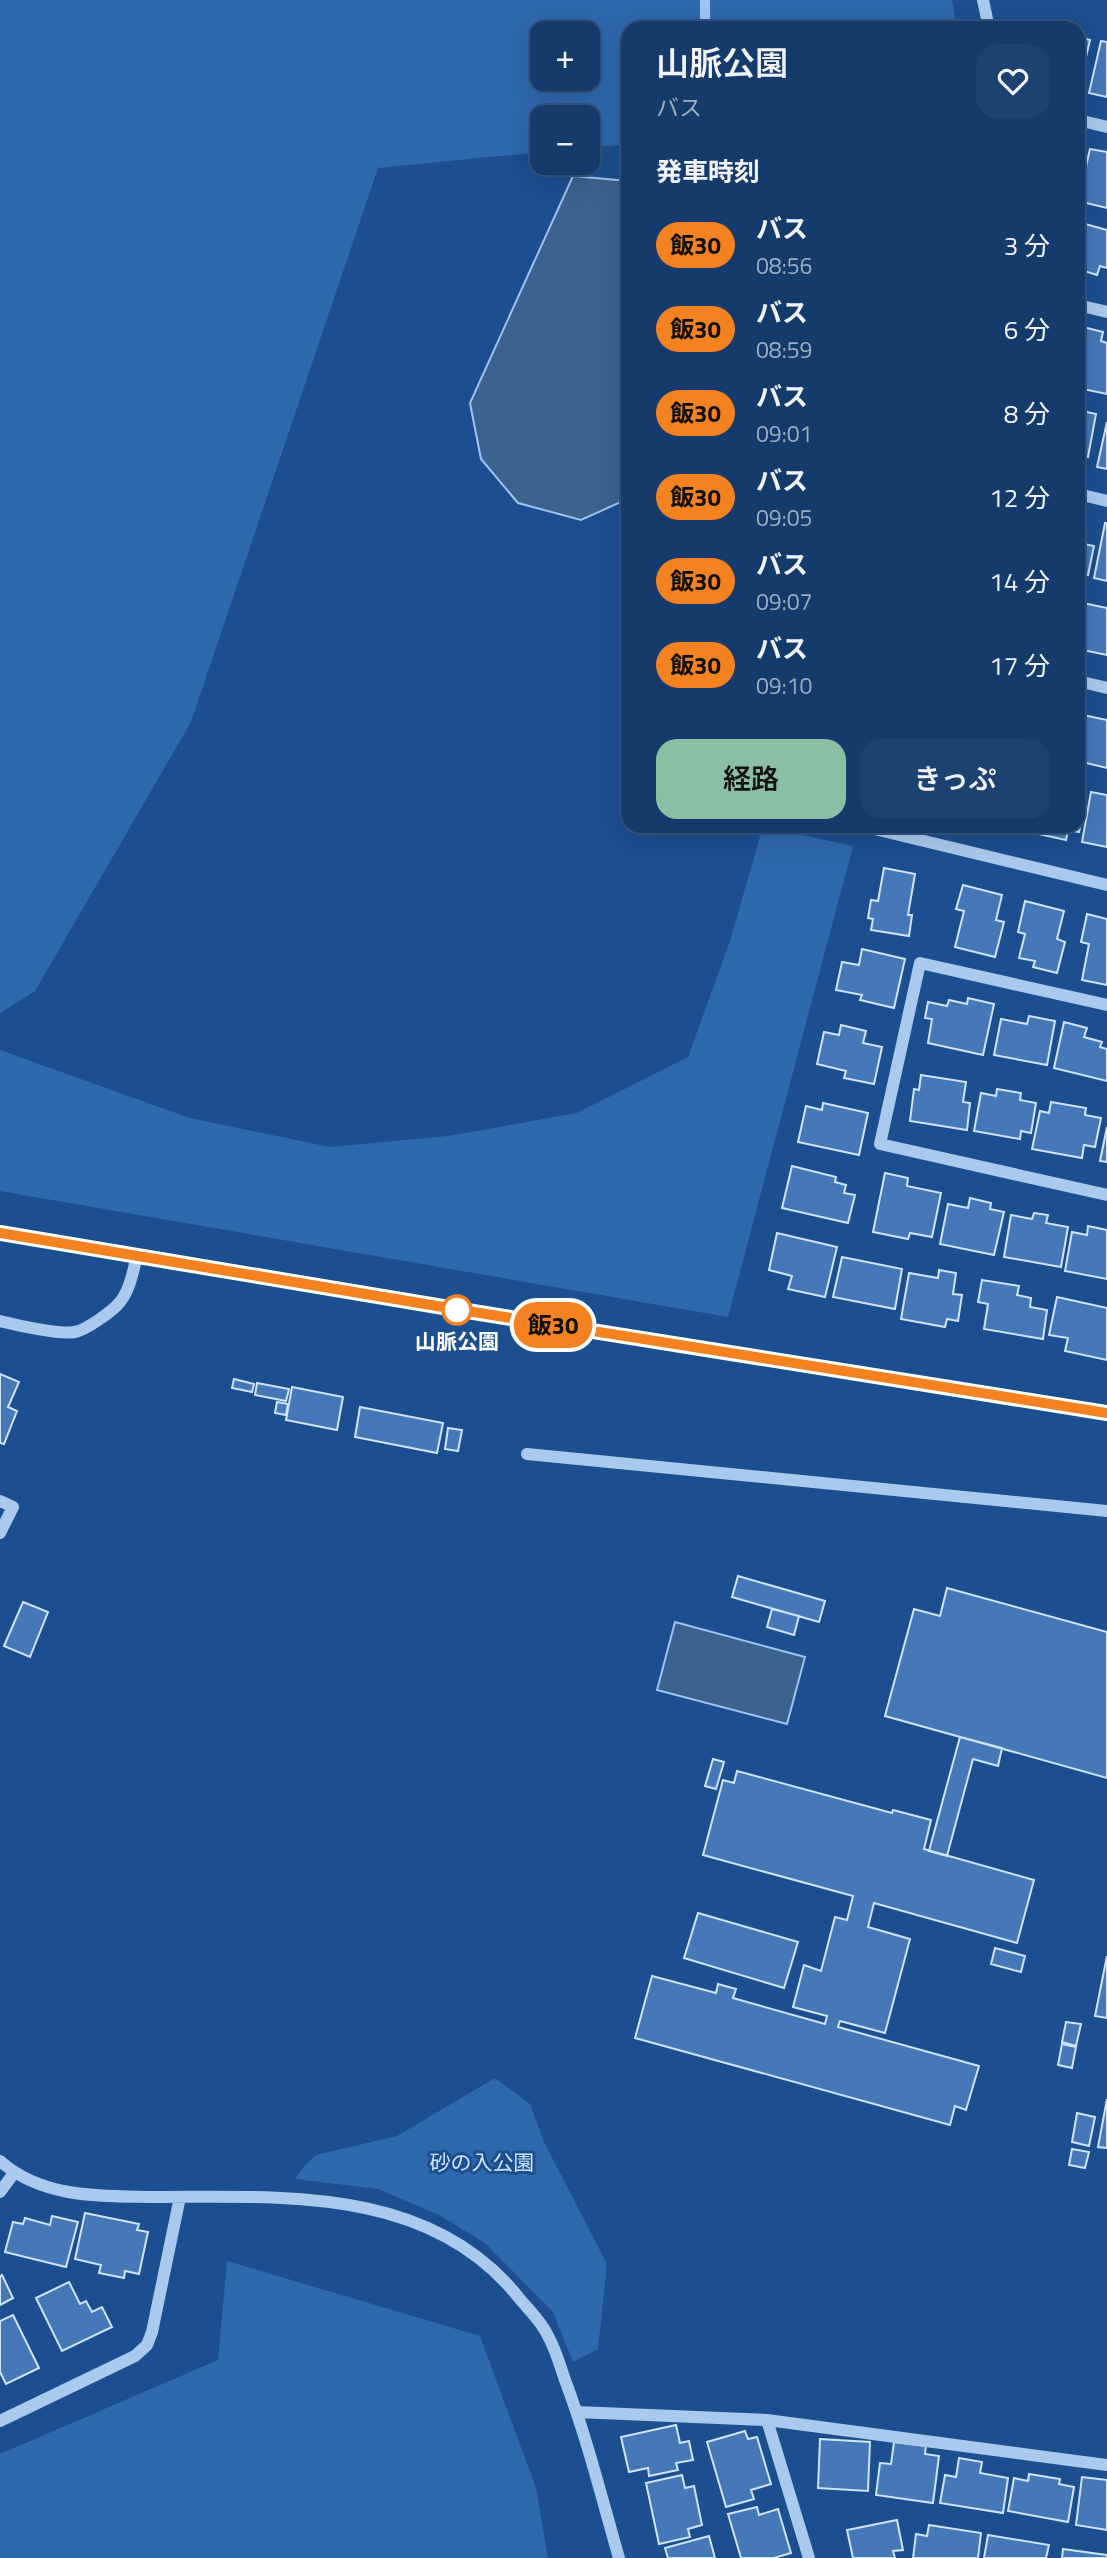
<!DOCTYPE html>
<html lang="ja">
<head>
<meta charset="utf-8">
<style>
	body { margin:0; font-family:"Titillium Web","Noto Sans JP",sans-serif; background:#1d4271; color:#f1f3f6; height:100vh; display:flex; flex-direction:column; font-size:26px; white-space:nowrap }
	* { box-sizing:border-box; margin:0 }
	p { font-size:23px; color:#9dadc1 }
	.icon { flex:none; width:38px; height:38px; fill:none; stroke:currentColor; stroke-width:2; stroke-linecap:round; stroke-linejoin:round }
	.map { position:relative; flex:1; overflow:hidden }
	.drawer { position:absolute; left:621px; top:21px; width:464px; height:812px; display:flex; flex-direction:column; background:#143b6b; border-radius:21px; box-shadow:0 7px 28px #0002,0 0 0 2px #33557e }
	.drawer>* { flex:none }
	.badge { padding:0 14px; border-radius:23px; font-size:24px; line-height:46px }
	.buttons { position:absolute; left:530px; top:21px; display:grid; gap:14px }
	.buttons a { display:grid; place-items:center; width:70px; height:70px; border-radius:14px; background:#143b6b; box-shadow:0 7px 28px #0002,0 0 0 2px #33557e; font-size:35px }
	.map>.badge { position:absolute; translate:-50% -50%; box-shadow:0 0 0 4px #fff }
	h2 { padding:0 35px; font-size:26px; line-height:63px }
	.round { display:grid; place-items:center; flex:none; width:74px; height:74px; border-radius:21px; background:#1d4271 }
	.head { display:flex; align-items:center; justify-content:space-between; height:119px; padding:0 35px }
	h1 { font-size:33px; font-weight:600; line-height:52px }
	.action { display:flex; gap:14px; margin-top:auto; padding:14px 35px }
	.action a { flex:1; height:80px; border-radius:21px; background:#8abfa5; color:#111; font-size:28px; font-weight:600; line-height:80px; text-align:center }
	.action a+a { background:#1d4271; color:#f1f3f6 }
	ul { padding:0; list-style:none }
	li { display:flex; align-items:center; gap:21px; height:84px; padding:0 35px }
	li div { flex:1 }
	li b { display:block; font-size:26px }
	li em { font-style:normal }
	li .badge { min-width:77px; font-weight:700; text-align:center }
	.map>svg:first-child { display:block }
</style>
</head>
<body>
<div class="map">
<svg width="1107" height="2558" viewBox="0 0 1107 2558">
	<rect width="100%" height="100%" fill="#1b4f8f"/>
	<path fill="#2e69ad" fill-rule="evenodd" d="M 0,0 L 952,0 L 957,28 L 628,28 L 628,144 L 588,148 L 588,117 L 542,117 L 542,152 L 378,168 L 191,722 L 35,991 L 0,1013 ZM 588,33 L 588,79 L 542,79 L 542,33 Z
		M 763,826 L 853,846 L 728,1317 L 0,1191 L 0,1050 L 190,1118 L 330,1147 L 448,1136 L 577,1113 L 688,1057 L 730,941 Z
		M 495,2078 L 530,2104 L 545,2144 L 607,2264 L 598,2349 L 573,2362 L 553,2312 L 485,2243 L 439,2215 L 378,2189 L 295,2179 L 305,2165 L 316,2155 L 397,2136 Z
		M 227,2261 L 480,2336 L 536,2488 L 548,2558 L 0,2558 L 0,2454 L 218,2360 Z"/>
	<path fill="#3c6290" stroke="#9cc4f0" stroke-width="2" d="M 573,176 L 628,181 L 628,486 L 623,501 L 581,520 L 518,503 L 481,459 L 470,403 Z
		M 675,1622 L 805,1657 L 787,1724 L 657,1690 Z"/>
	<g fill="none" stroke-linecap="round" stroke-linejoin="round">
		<path stroke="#9cc4f0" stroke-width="10" d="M 705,28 L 705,0"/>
	</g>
	<path fill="#4478b7" stroke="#cfe3fa" stroke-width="2" d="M 1022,23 L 1041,28 L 1021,28 Z
		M 1078,37 L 1090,40 L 1084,65 L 1079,64 L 1078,67 Z
		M 1101,41 L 1107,42 L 1107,97 L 1089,93 Z
		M 1090,149 L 1107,152 L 1107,208 L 1078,201 Z
		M 1078,222 L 1107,230 L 1107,268 L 1100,266 L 1097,275 L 1078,269 Z
		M 1079,326 L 1103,332 L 1101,341 L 1107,343 L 1107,394 L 1078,388 Z
		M 1078,410 L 1096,414 L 1088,457 L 1078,455 Z
		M 1107,422 L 1107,469 L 1097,467 Z
		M 1078,522 L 1081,522 L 1079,532 L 1086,534 L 1084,544 L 1094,546 L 1088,575 L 1078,573 Z
		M 1105,523 L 1107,523 L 1107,581 L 1094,578 Z
		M 1078,602 L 1107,608 L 1107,655 L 1078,649 Z
		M 1078,714 L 1107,720 L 1107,768 L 1078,761 Z
		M 1091,792 L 1107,795 L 1107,847 L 1082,842 Z
		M 1078,796 L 1086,798 L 1079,832 L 1068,830 L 1066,840 L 1016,829 L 1016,826 L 1078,826 Z
		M 884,868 L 915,874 L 908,915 L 912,915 L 909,936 L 871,930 L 873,919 L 868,918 L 871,900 L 878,901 Z
		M 963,885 L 1002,895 L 996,920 L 1004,922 L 995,957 L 955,947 L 964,911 L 956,909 Z
		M 1025,901 L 1064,911 L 1057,939 L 1065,942 L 1057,973 L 1033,967 L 1035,961 L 1019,958 L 1025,934 L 1018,932 Z
		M 1087,914 L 1107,919 L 1107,985 L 1082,980 L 1089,944 L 1081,942 Z
		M 862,949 L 905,959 L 894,1008 L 860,1000 L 862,995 L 836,990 L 842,962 L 859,965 Z
		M 968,998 L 994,1004 L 983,1055 L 928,1043 L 932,1019 L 925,1018 L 928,1002 L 947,1006 L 949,1000 L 967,1004 Z
		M 1029,1016 L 1055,1021 L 1047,1065 L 994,1055 L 1001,1019 L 1027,1024 Z
		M 1064,1022 L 1087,1028 L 1084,1037 L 1102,1042 L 1100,1047 L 1107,1049 L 1107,1081 L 1054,1068 Z
		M 841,1025 L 866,1031 L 863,1043 L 882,1047 L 874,1084 L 844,1078 L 846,1071 L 817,1064 L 824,1032 L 839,1035 Z
		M 921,1075 L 966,1082 L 963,1102 L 970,1103 L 967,1130 L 910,1121 L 914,1089 L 919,1090 Z
		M 997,1089 L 1021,1093 L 1020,1100 L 1036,1103 L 1031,1133 L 1021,1131 L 1020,1139 L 974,1131 L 981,1093 L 996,1096 Z
		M 1051,1102 L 1086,1108 L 1085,1115 L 1101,1118 L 1095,1147 L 1084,1145 L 1082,1158 L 1032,1149 L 1040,1111 L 1049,1113 Z
		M 823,1103 L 868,1113 L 859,1155 L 798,1142 L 806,1106 L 822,1110 Z
		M 1107,1127 L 1107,1162 L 1100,1161 Z
		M 792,1166 L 836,1177 L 835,1182 L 846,1185 L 844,1193 L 855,1195 L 848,1223 L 782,1208 Z
		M 885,1173 L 908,1178 L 907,1186 L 941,1193 L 932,1237 L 910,1233 L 908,1239 L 873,1232 Z
		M 970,1198 L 991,1203 L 990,1209 L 1004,1212 L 994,1255 L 940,1244 L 948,1204 L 968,1208 Z
		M 1034,1213 L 1048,1215 L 1046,1223 L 1068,1227 L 1061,1267 L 1004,1257 L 1011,1215 L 1032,1219 Z
		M 1088,1226 L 1107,1230 L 1107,1279 L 1065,1271 L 1072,1232 L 1087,1235 Z
		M 777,1233 L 837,1247 L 825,1297 L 788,1289 L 792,1276 L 769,1270 Z
		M 842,1257 L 902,1269 L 895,1309 L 833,1297 Z
		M 939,1270 L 956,1273 L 953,1294 L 962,1295 L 958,1321 L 947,1319 L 945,1327 L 901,1319 L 909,1273 L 938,1278 Z
		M 982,1280 L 1019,1286 L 1017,1295 L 1031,1298 L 1030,1307 L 1047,1310 L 1043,1339 L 984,1329 L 988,1304 L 978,1302 Z
		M 1057,1297 L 1107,1308 L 1107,1360 L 1065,1351 L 1068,1338 L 1049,1335 Z
		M 0,1374 L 19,1382 L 8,1407 L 17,1411 L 4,1444 L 0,1443 Z
		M 234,1379 L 254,1384 L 252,1392 L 232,1388 Z
		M 257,1383 L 289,1389 L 286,1401 L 255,1395 Z
		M 292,1387 L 343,1397 L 337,1430 L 286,1420 Z
		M 277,1402 L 288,1404 L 286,1415 L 275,1413 Z
		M 360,1407 L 443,1423 L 437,1453 L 355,1437 Z
		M 448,1428 L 462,1430 L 458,1451 L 445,1449 Z
		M 738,1576 L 825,1601 L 819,1622 L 732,1597 Z
		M 947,1588 L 1107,1632 L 1107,1778 L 885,1716 L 914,1609 L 940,1616 Z
		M 23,1602 L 48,1612 L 30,1657 L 4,1646 Z
		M 772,1609 L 799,1616 L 794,1635 L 767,1627 Z
		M 960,1737 L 1002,1748 L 998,1766 L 973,1759 L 947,1856 L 929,1851 Z
		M 713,1759 L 724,1762 L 716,1789 L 705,1786 Z
		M 737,1771 L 892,1813 L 893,1810 L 931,1820 L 924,1849 L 1034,1880 L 1017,1943 L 874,1903 L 868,1927 L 910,1939 L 885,2033 L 840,2021 L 838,2027 L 979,2066 L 966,2110 L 955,2106 L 950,2125 L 635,2038 L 652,1976 L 716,1993 L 718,1984 L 736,1989 L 733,1998 L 825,2024 L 827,2016 L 793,2007 L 804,1965 L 821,1971 L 835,1917 L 847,1920 L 853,1896 L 703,1855 L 723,1780 L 734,1783 Z
		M 698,1913 L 798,1942 L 784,1988 L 684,1958 Z
		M 995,1948 L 1025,1956 L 1021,1972 L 991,1964 Z
		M 1107,1956 L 1107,2018 L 1095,2016 Z
		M 1066,2022 L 1081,2024 L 1076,2046 L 1062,2042 Z
		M 1062,2044 L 1076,2047 L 1072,2068 L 1058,2065 Z
		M 1107,2099 L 1107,2148 L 1098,2147 Z
		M 1077,2113 L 1095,2117 L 1089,2146 L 1072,2142 Z
		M 1072,2149 L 1089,2152 L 1085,2168 L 1069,2165 Z
		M 85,2213 L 139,2224 L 137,2230 L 148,2232 L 139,2274 L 125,2271 L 124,2278 L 99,2273 L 101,2265 L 75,2259 Z
		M 52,2216 L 78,2222 L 66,2267 L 5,2252 L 13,2222 L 23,2224 L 25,2218 L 50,2225 Z
		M 2,2275 L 13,2298 L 0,2305 L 0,2277 Z
		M 69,2282 L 80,2304 L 86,2301 L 92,2312 L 102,2307 L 112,2327 L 62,2351 L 36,2298 Z
		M 13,2315 L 39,2368 L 6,2384 L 0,2372 L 0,2321 Z
		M 676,2425 L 680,2443 L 689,2441 L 693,2460 L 676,2463 L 678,2470 L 649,2476 L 648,2468 L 629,2472 L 621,2437 Z
		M 745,2431 L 748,2439 L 757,2437 L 771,2484 L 751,2490 L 754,2499 L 726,2507 L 707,2442 Z
		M 820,2439 L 870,2442 L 868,2491 L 818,2488 Z
		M 894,2442 L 926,2446 L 925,2454 L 939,2456 L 933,2503 L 876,2495 L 880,2463 L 891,2464 Z
		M 959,2458 L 982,2462 L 980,2473 L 1008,2478 L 1003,2513 L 940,2503 L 945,2475 L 956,2477 Z
		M 1029,2474 L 1060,2479 L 1059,2484 L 1074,2487 L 1068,2522 L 1008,2511 L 1014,2478 L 1028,2481 Z
		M 682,2475 L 685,2488 L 694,2486 L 702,2525 L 688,2529 L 690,2537 L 659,2544 L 646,2483 Z
		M 1082,2477 L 1107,2480 L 1107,2530 L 1076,2525 Z
		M 757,2507 L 759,2515 L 778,2509 L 791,2553 L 774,2558 L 741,2558 L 728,2514 Z
		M 897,2520 L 903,2550 L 893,2551 L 895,2558 L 853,2558 L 847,2530 Z
		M 929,2525 L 981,2533 L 978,2558 L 913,2558 L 916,2534 L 927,2536 Z
		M 988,2535 L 1049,2545 L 1046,2558 L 984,2558 Z
		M 709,2536 L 715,2558 L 668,2558 L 665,2548 Z
		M 1063,2549 L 1107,2555 L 1107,2558 L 1062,2558 Z"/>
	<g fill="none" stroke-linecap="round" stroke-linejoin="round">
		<path stroke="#a9c9ee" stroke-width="12" d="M 983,0 L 989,28
			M 1078,120 L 1107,127
			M 1078,305 L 1107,312
			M 1078,494 L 1107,501
			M 1078,681 L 1107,688
			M 862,826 L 1107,885
			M 1107,1005 L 920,963 L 880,1144 L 1107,1195
			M 0,1233 L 434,1306 L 1107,1413
			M 0,1321 C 16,1325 60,1335 75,1332 C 86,1330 113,1311 120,1302 C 130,1290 133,1271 137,1256
			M 527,1454 L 1107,1511
			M 0,1501 L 13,1507 L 0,1533
			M 0,2161 C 42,2198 98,2196 151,2197 C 280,2197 430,2185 519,2298 C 529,2310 542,2322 548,2336 C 556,2350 560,2366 565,2380 C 587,2438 602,2499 619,2558
			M 0,2192 L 14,2173
			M 577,2412 L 767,2420 L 1107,2465
			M 767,2420 L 809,2558
			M 0,2421 L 135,2356 L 147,2345 L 152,2332 L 180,2197"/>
	</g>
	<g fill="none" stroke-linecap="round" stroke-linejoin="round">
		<g stroke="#fff" stroke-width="16">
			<path id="line" d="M 0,1233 L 461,1310 L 1107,1413"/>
		</g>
		<use href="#line" stroke="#f58220" stroke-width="10"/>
	</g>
	<circle fill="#fff" stroke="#f58220" stroke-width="3.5" cx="457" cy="1310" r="14"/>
	<g text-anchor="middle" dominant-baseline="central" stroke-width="6" stroke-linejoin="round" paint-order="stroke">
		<g font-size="21" font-weight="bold" fill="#fff" stroke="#1b4f8f">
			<text x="457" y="1341">山脈公園</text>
		</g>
		<g font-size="21" fill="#cfe3fa" stroke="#1b4f8f">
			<text x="482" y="2162">砂の入公園</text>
		</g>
	</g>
</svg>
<div class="buttons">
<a>+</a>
<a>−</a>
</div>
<b class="badge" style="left:553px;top:1325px;background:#f58220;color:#111">飯30</b>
<section class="drawer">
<div class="head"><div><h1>山脈公園</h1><p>バス</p></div><a class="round"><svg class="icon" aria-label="heart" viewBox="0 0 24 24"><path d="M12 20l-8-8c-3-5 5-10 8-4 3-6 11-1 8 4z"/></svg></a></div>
<h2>発車時刻</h2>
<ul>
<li><span class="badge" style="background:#f58220;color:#111">飯30</span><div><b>バス</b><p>08:56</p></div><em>3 分</em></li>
<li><span class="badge" style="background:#f58220;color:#111">飯30</span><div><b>バス</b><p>08:59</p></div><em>6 分</em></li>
<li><span class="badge" style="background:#f58220;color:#111">飯30</span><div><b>バス</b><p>09:01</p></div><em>8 分</em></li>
<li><span class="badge" style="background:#f58220;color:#111">飯30</span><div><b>バス</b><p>09:05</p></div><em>12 分</em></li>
<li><span class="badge" style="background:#f58220;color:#111">飯30</span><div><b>バス</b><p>09:07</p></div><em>14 分</em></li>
<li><span class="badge" style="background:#f58220;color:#111">飯30</span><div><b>バス</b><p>09:10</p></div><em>17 分</em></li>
</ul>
<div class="action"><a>経路</a><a>きっぷ</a></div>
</section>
</div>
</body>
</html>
